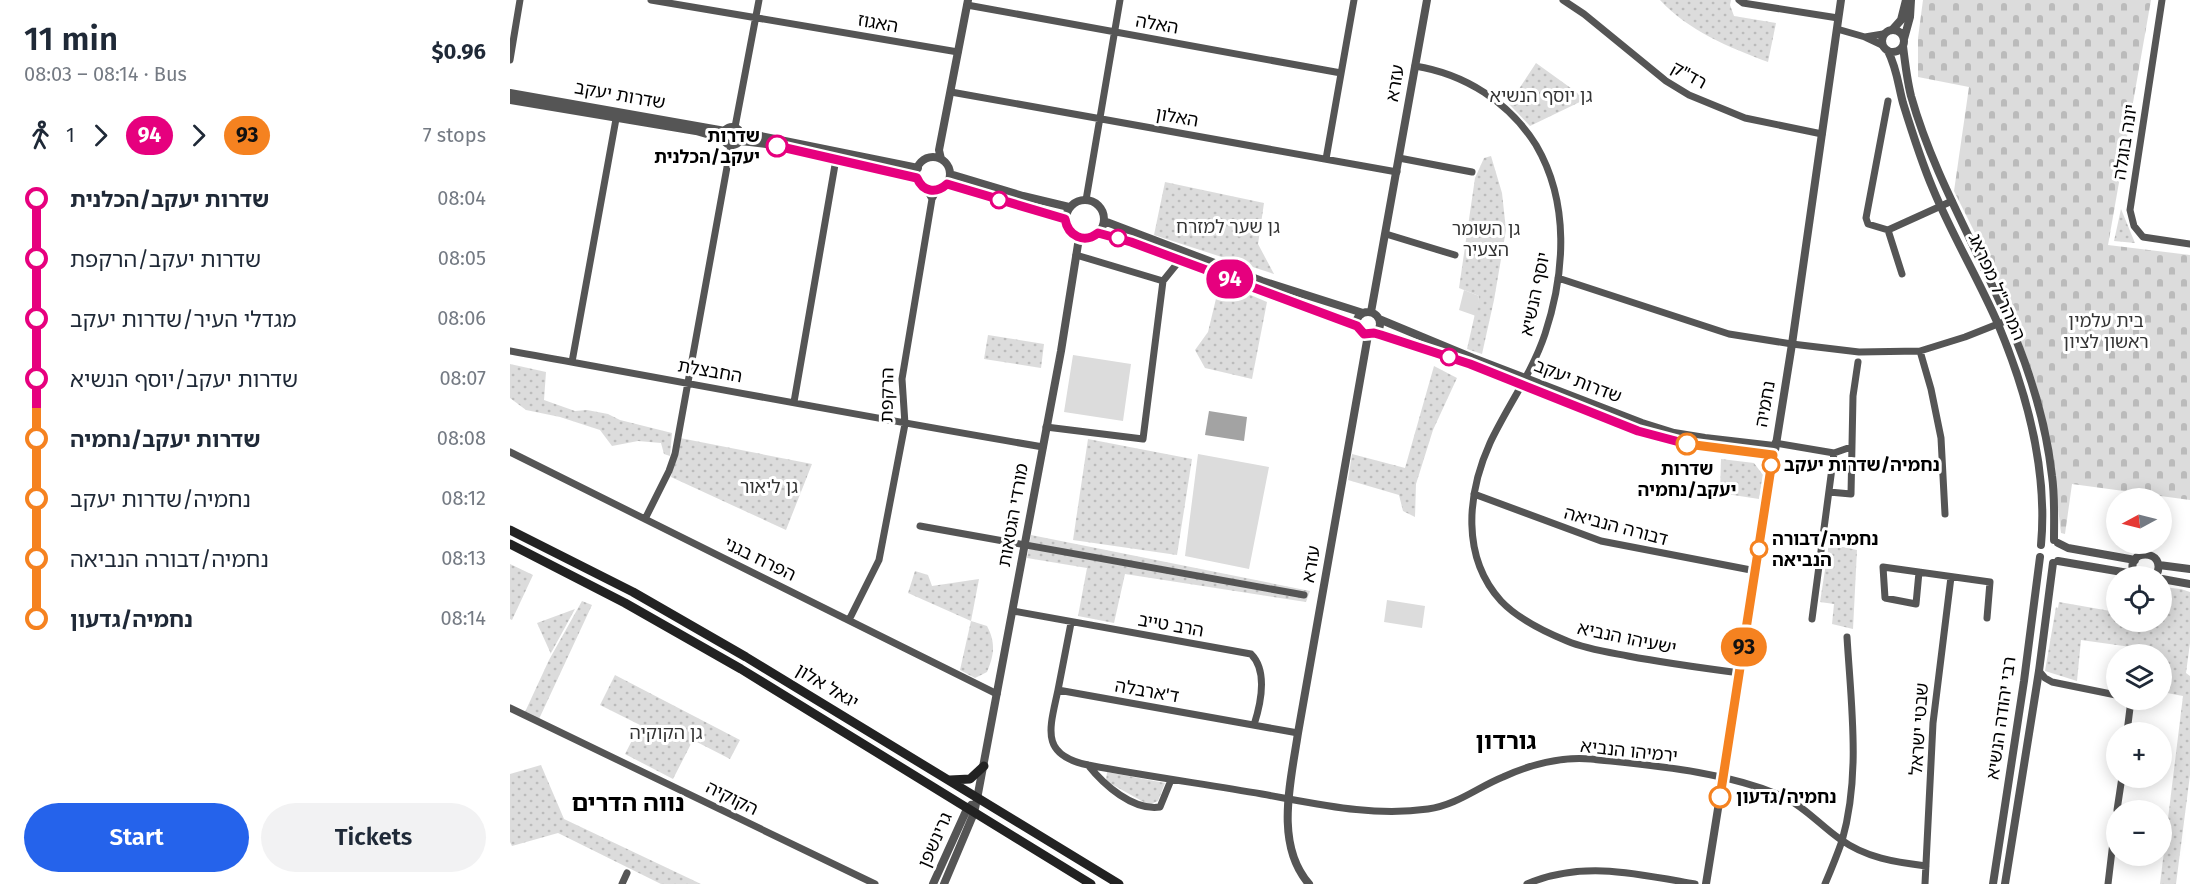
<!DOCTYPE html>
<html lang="en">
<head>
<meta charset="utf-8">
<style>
	body { margin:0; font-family:"Fira Sans","Noto Sans Hebrew",sans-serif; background:#f2f2f3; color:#1f2937; height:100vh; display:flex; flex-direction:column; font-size:22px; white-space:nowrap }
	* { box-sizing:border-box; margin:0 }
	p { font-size:20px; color:#747a83 }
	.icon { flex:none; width:33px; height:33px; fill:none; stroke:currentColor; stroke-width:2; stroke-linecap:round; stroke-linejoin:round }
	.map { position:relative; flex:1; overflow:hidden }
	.drawer { display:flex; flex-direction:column; background:#fff; width:510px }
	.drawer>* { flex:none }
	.badge { padding:0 12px; border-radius:20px; font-size:21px; line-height:39px }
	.needle { width:39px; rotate:263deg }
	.buttons { position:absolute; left:1596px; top:488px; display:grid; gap:12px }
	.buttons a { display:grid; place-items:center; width:66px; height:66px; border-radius:50%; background:#fff; box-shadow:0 3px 15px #0003; font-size:30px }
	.map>.badge { position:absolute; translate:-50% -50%; box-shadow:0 0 0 3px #fff }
	.legs { display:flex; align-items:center; gap:9px; height:66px; padding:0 24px; font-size:20px }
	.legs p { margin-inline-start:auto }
	.headline { display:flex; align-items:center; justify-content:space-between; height:102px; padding:0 24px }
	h1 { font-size:33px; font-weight:600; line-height:45px }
	.action { display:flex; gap:12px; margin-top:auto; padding:12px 24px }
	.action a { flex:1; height:69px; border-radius:36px; background:#2563eb; color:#fff; font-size:24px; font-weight:600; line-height:69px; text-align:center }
	.action a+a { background:#f2f2f3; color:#1f2937 }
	ul { padding:0 24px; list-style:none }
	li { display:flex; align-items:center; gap:21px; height:60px; font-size:22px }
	li i { display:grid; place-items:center; width:9px; height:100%; margin:0 8px; background:currentColor }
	li i::after { content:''; width:15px; height:15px; margin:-8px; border:4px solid; border-radius:50%; background:#fff }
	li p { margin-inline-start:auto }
	li:first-child i { background:linear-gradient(#0000 50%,currentColor 0) }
	li:last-child i { background:linear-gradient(currentColor 50%,#0000 0) }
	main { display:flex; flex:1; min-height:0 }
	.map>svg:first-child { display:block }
</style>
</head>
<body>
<main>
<section class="drawer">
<div class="headline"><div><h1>11 min</h1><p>08:03 – 08:14 · Bus</p></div><b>$0.96</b></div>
<div class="legs"><svg class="icon" aria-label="walk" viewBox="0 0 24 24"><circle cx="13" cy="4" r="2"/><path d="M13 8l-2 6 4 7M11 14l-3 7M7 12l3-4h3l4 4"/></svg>1<svg class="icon" aria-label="forward" viewBox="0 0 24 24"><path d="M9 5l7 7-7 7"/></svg><b class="badge" style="background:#e6007e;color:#fff">94</b><svg class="icon" aria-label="forward" viewBox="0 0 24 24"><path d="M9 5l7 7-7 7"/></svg><b class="badge" style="background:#f58220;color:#111">93</b><p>7 stops</p></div>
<ul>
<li><i style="color:#e6007e"></i><b>שדרות יעקב/הכלנית</b><p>08:04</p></li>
<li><i style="color:#e6007e"></i><span>שדרות יעקב/הרקפת</span><p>08:05</p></li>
<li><i style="color:#e6007e"></i><span>מגדלי העיר/שדרות יעקב</span><p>08:06</p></li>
<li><i style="color:#e6007e"></i><span>שדרות יעקב/יוסף הנשיא</span><p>08:07</p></li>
<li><i style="color:#f58220"></i><b>שדרות יעקב/נחמיה</b><p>08:08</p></li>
<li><i style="color:#f58220"></i><span>נחמיה/שדרות יעקב</span><p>08:12</p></li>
<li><i style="color:#f58220"></i><span>נחמיה/דבורה הנביאה</span><p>08:13</p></li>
<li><i style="color:#f58220"></i><b>נחמיה/גדעון</b><p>08:14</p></li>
</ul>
<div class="action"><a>Start</a><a>Tickets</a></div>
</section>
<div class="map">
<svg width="1680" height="884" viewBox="0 0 1680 884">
	<defs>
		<pattern id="green-dots" width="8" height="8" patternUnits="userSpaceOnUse" patternTransform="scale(1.5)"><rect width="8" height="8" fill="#dcdcdc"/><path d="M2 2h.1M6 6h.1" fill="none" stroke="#bbb" stroke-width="1.8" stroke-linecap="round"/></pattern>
		<pattern id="cemetery-stones" width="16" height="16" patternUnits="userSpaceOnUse" patternTransform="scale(1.5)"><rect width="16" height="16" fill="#dcdcdc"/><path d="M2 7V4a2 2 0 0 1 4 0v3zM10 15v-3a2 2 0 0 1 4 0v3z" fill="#bbb"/></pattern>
	</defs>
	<rect width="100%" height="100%" fill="#fff"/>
	<path fill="url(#green-dots)" d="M 1150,0 L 1221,0 L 1220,5 L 1224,16 L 1266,23 L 1258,62 C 1218,47 1179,31 1150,0 Z
		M 1026,63 L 1076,99 L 1020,126 L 999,104 Z
		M 981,156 L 992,193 L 996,230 L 984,300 L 972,354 L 957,349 L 969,296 L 949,288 L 965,178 L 974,158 Z
		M 655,182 L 754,203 L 748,244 L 764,274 L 644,235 Z
		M 1611,209 L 1625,243 L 1604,241 Z
		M 710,282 L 757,302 L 742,379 L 695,368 L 685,350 L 698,332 Z
		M 478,335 L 534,344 L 531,368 L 474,359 Z
		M 0,364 L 36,372 L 34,400 L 65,411 L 77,410 L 98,414 L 110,420 L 162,433 L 160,456 L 154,454 L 151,443 L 128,441 L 102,446 L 90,430 L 50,417 L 16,410 L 0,398 Z
		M 924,366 L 947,378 L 923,430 L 906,484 L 905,517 L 893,511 L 889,495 L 838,480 L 842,454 L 895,468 Z
		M 170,438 L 302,464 L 276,530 L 161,477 Z
		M 578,439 L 682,459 L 667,555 L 563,540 Z
		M 1211,459 L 1244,463 L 1253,475 L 1249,499 L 1210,493 Z
		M 521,535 L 800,591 L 796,602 L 615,574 L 604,623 L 568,616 L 577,568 L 517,558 Z
		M 1319,544 L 1347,550 L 1343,629 L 1322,624 L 1324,604 L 1310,602 Z
		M 0,564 L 23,575 L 2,620 L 0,619 Z
		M 405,571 L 418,575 L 422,586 L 469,579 L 461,621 L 477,626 C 486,643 484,655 477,672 L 465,678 L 450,670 L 461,621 L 398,593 Z
		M 1652,587 L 1671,589 L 1680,592 L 1680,643 L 1676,673 L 1680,676 L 1680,775 L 1666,884 L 1650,884 L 1673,696 L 1652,692 L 1652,654 L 1621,654 L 1621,647 L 1571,640 L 1567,681 L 1535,671 L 1546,607 L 1548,608 L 1549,602 L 1606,612 L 1606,621 L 1652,621 Z
		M 72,601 L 82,605 L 29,719 L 15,712 L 39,660 Z
		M 65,609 L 41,653 L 41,654 L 27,623 Z
		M 105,675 L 230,740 L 220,759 L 183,740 L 163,779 L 115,754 L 130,725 L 90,705 Z
		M 31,765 L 54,819 L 191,884 L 151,884 L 48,833 L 2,846 L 0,842 L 0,774 Z
		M 597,772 L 655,783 L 648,801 L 639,805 L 596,781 Z"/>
	<path fill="url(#cemetery-stones)" d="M 1413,0 L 1641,0 L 1598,245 L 1680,255 L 1680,500 L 1562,484 L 1555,534 L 1551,533 L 1543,465 L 1532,405 L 1523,374 L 1487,277 L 1444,191 L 1459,87 L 1408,77 L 1408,38 Z"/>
	<path fill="#dcdcdc" d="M 954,290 L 969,296 L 966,316 L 949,310 Z
		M 563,355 L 621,364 L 613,421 L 554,412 Z
		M 688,454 L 759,467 L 739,569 L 675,556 Z
		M 877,600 L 915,606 L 912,628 L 874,622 Z"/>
	<path fill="#a3a3a3" d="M 699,411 L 737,417 L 734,441 L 695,435 Z"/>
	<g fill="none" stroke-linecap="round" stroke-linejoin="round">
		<path stroke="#555" stroke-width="7" d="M 141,0 L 448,52
			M 1053,0 L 1074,14 L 1156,81 L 1179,95 L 1235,118 L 1312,134
			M 1229,0 L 1233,3 L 1328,18
			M 1652,0 L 1620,210 L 1624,226 L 1633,237 L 1680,244
			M 457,5 L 831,73
			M 1327,29 L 1355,37 L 1372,45
			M 1355,37 L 1373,34
			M 0,60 L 10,0
			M 905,66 C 955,74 999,102 1026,145 C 1060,203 1055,273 1035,334 C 1022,373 997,407 980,443 C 957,494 951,557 991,601 C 1008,619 1035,632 1057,641 C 1076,649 1097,652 1118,656 C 1155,663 1192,668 1230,673
			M 441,92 L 887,172
			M 1378,101 L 1356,218 L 1358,224 L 1378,230 L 1442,201
			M 225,127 L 249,0
			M 889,158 L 962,172
			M 816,159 L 844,0
			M 417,190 L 422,199
			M 576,200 L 610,0
			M 1378,230 L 1392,274
			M 876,234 L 945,255
			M 566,255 L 653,281
			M 1048,278 L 1219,334 L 1282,344 L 1349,352 L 1410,351 L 1455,337 L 1498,320
			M 0,351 C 178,383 355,417 533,447
			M 1410,351 L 1421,389 L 1431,438 L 1435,514
			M 62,362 L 106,119
			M 284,402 L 326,159
			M 536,427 L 633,439 L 653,281 L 670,260
			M 1265,443 L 1324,453 L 1341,447
			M 0,452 L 487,694
			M 1319,492 L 1341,494 L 1343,396 L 1348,362
			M 964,494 L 1091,541 L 1246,571
			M 135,519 L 159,471 L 165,454 L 221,145
			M 410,526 L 794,595
			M 1409,572 L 1406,604 L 1375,598 L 1373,567 L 1480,582 L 1477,618
			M 503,611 L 741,654 C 758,671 751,703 744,725
			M 1302,619 L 1324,453
			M 339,620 L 369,560 L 395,424 L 392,379 L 422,199 L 427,190
			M 561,623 L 548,690 L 788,733
			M 1529,671 L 1535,678 L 1542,682 L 1606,695
			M 548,690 C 540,728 529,755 578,765 C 636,776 694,784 752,794 C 808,804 862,817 918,809 C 947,805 968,787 993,777 C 1019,765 1052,756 1081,759 C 1145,766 1213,771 1272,796 C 1294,806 1311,826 1330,839 C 1356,858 1385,862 1416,866
			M 0,708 L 365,884
			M 1617,732 L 1620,708 L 1618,699
			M 578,765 C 594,785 623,811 650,807 L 661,780
			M 1607,810 L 1612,777
			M 112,884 L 117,873
			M 1017,884 C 1072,860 1129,874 1185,884
			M 1315,884 C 1321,870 1327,855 1332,841 C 1351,775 1341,704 1337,637
			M 1415,884 L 1423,723 L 1441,577
			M 1598,884 L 1606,817"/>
		<path stroke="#555" stroke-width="8" d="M 1383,29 L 1391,20 L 1396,0
			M1372 41a11 11 0 1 1 22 0a11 11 0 1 1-22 0Z
			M 1394,39 L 1400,17 L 1401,0
			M 1393,46 C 1395,63 1397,80 1401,96 C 1423,174 1465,244 1497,318 C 1519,368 1536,422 1542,476 C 1545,497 1544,519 1544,540
			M 1378,51 C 1387,69 1388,84 1393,103 C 1402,132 1411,161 1423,189 C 1442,235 1468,278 1488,324 C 1517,393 1538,469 1531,545
			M 0,93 L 215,131
			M 0,100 L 186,131 L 214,139
			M213 136a9 9 0 1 1 18 0a9 9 0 1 1-18 0Z
			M 231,132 L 408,168
			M 230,141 C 290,146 349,164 407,178
			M406 174a17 17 0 1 1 34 0a17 17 0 1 1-34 0Z
			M 431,159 L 429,150 L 458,0
			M 440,174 L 513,196 L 559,207
			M 437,185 L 555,219
			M556 219a19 19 0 1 1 38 0a19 19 0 1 1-38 0Z
			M 594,221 L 752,281 L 853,313
			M 588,233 L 621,242 L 847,326
			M 861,312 L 917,0
			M846 324a12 12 0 1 1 24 0a12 12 0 1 1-24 0Z
			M 869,319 L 963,358 L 1132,423 L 1164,433 L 1195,438 L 1264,446
			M 864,333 L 960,364 L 1128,431 L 1163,441 L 1263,455
			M 1548,543 L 1558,548 L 1625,560
			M 1548,561 L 1624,574
			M 1649,565 L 1680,569
			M 1625,576 C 1611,547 1660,548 1646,576
			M 1652,579 L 1680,584
			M 423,884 L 457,809 L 461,805
			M 434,884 L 464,813 L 467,799 L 551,351 L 569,238
			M 799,884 C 764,844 781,781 788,733 L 858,335
			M 1196,884 L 1282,344 L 1331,0
			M 1483,884 L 1514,681 L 1530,557
			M 1495,884 L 1529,671 L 1543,563"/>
		<path stroke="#222" stroke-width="9" d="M 0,530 L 123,592 L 236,657 L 609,884
			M 0,544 L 115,603 L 231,669 L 581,884
			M 440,780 L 460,779 L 474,766"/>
	</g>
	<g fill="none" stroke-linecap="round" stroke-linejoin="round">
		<g stroke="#fff" stroke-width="14">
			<path id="line-1" d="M 267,146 L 407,178 C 413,192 426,194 437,184 L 555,219 C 558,236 574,244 588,233 L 621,242 L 847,326 L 854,334 L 864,333 L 871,335 L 960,364 L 1128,431 L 1177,444"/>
		</g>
		<g stroke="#fff" stroke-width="14">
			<path id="line-2" d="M 1177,444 L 1263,455 L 1210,797"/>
		</g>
		<use href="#line-1" stroke="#e6007e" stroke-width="9"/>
		<use href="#line-2" stroke="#f58220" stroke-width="9"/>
	</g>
	<g fill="#fff" stroke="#e6007e" stroke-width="3">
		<circle cx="267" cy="146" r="10"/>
		<circle cx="489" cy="200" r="8"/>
		<circle cx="608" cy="238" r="8"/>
		<circle cx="939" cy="357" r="8"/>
	</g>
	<g fill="#fff" stroke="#f58220" stroke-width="3">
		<circle cx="1177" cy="444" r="10"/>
		<circle cx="1261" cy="465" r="8"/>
		<circle cx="1249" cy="549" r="8"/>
		<circle cx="1210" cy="797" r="10"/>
	</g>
	<g text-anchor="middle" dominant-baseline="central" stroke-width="6" stroke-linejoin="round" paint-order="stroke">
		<g font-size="18" fill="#000" stroke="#fff">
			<text transform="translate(368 23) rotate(10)">האגוז</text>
			<text transform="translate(647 24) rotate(10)">האלה</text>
			<text transform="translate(1179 75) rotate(29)">רד"ק</text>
			<text transform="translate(885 83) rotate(-80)">עזרא</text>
			<text transform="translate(110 95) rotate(10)">שדרות יעקב</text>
			<text transform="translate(667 117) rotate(10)">האלון</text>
			<text transform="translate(1615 142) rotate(-81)">יונה בוגלה</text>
			<text transform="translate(1487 287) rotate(66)">המהר"ל מפראג</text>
			<text transform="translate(1025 294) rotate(-78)">יוסף הנשיא</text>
			<text transform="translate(200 371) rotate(10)">החבצלת</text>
			<text transform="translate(1068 381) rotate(21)">שדרות יעקב</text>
			<text transform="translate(377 395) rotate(-89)">הרקפת</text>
			<text transform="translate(1255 404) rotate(-80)">נחמיה</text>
			<text transform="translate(503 515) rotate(-80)">מורדי הגטאות</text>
			<text transform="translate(1106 526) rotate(15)">דבורה הנביאה</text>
			<text transform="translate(250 559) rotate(26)">הפרח בגני</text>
			<text transform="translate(801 564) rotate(-80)">עזרא</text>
			<text transform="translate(661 625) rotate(10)">הרב טייב</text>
			<text transform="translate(1117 638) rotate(12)">ישעיהו הנביא</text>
			<text transform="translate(317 686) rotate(31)">יגאל אלון</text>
			<text transform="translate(637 691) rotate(10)">ד'ארבלה</text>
			<text transform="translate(1491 718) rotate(-82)">רבי יהודה הנשיא</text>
			<text transform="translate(1409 729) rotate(-86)">שבטי ישראל</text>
			<text transform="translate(1119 751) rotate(6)">ירמיהו הנביא</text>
			<text transform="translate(222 798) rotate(26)">הקוקיה</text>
			<text transform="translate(425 840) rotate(-66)">גרינשפן</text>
		</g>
		<g font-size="18" fill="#333" stroke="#fff">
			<text x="1031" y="96">גן יוסף הנשיא</text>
			<text x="718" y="227">גן שער למזרח</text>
			<text x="976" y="229">גן השומר<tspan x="976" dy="21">הצעיר</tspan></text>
			<text x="1596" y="321">בית עלמין<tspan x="1596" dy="21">ראשון לציון</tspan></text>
			<text x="259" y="487">גן ליאור</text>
			<text x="156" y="733">גן הקוקיה</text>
		</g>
		<g font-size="18" font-weight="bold" fill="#000" stroke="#fff" text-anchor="start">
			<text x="250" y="136" text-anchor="end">שדרות<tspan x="250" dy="21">יעקב/הכלנית</tspan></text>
			<text x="1274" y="465">נחמיה/שדרות יעקב</text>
			<text x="1177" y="469" text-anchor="middle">שדרות<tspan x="1177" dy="21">יעקב/נחמיה</tspan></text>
			<text x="1262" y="539">נחמיה/דבורה<tspan x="1262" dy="21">הנביאה</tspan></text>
			<text x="1226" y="797">נחמיה/גדעון</text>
		</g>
		<g font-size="24" font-weight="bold" fill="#000" stroke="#fff">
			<text x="996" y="741">גורדון</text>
			<text x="118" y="803">נווה הדרים</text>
		</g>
	</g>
</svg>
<div class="buttons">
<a><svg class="needle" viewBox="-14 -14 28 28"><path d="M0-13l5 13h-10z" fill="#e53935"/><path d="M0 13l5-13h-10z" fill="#747a83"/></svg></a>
<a><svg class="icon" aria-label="locate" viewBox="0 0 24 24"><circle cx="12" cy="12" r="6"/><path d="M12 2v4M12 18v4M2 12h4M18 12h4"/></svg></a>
<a><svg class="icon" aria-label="layers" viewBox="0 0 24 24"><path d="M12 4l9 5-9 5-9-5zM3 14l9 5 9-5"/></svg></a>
<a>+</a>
<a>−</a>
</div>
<b class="badge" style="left:720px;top:279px;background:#e6007e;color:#fff">94</b>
<b class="badge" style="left:1234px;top:647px;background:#f58220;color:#111">93</b>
</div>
</main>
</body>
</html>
